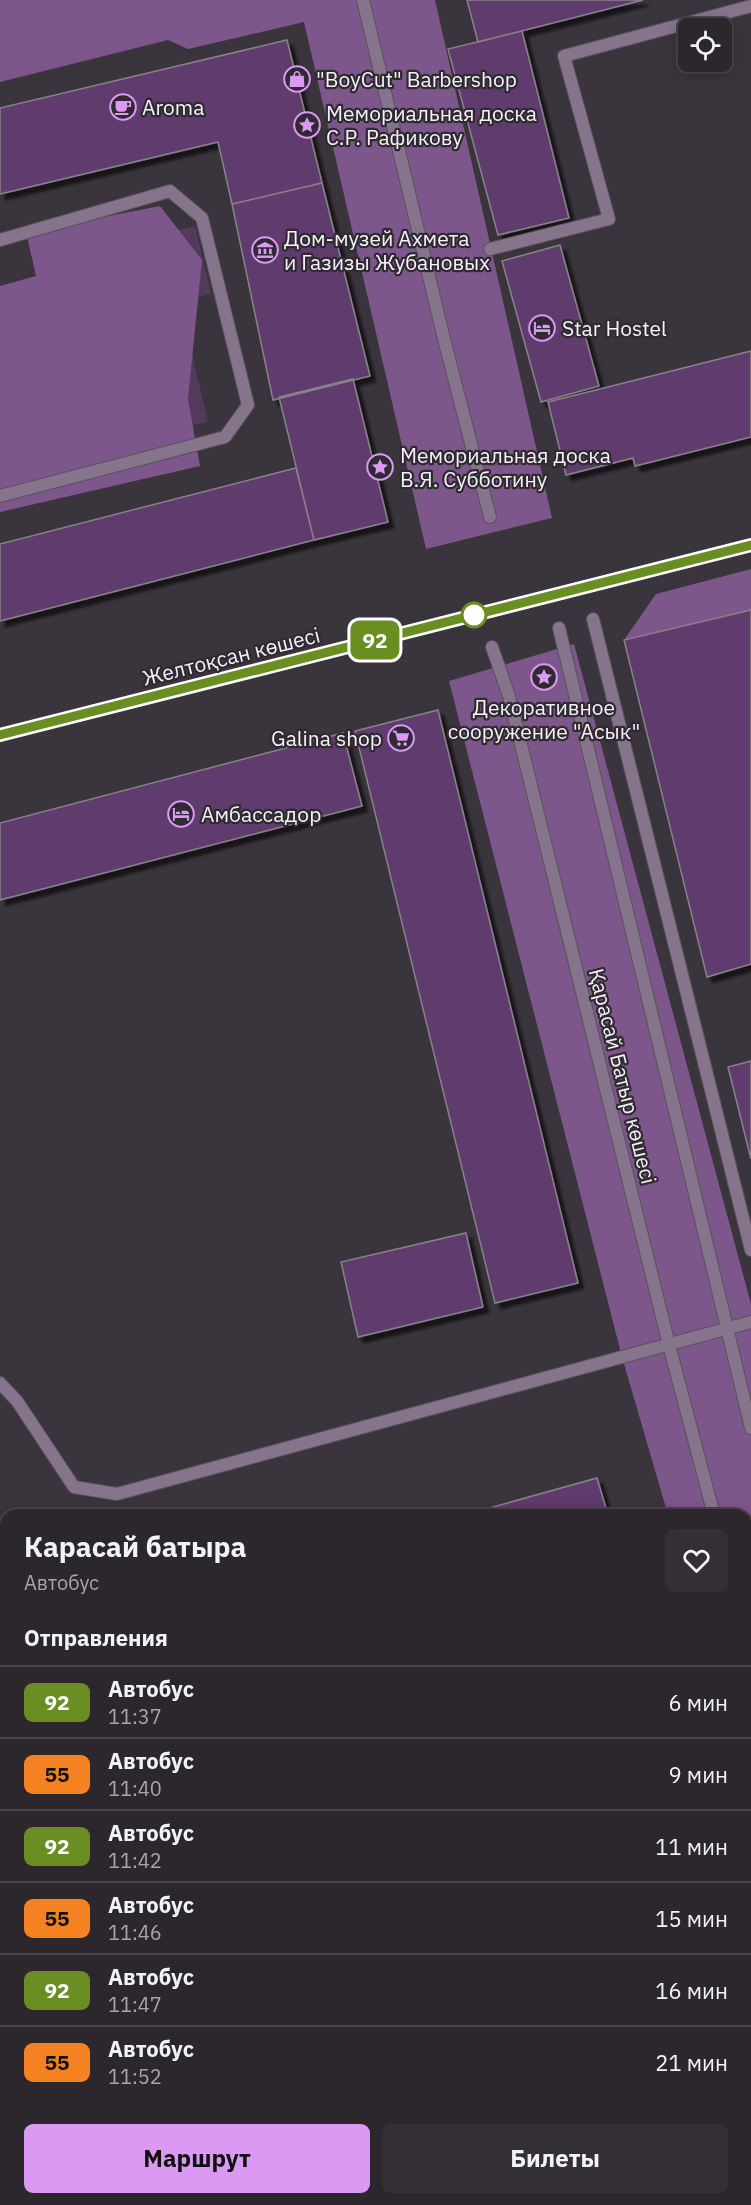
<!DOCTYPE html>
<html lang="ru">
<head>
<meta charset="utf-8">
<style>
	body { margin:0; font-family:"IBM Plex Sans",sans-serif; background:#342f35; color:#f1f3f6; height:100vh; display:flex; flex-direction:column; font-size:22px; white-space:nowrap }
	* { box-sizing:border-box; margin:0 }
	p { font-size:20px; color:#a6a5aa }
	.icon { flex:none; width:33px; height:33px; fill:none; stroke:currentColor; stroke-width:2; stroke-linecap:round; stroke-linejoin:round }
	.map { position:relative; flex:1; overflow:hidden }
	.side { position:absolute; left:0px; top:1509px; width:752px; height:696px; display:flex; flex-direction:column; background:#2c272d; border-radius:18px 18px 0 0; box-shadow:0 3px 15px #0003,0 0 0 2px #484449 }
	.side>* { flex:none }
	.badge { padding:0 12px; border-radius:9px; font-size:21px; line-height:39px }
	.buttons { position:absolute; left:678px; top:18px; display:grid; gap:12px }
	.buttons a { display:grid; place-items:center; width:54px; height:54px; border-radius:9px; background:#2c272d; box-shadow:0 3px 15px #0003,0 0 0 2px #484449; font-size:30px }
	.map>.badge { position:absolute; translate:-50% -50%; box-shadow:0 0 0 3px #fff }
	h2 { padding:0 24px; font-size:22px; line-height:54px }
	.round { display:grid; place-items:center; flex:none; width:63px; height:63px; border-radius:9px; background:#342f35 }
	.headline { display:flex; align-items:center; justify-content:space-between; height:102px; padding:0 24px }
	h1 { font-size:28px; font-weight:700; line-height:45px }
	.primary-button { display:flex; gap:12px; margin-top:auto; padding:12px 24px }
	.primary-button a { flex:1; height:69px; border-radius:9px; background:#dc99f4; color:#111; font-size:24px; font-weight:700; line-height:69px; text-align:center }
	.primary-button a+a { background:#342f35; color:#f1f3f6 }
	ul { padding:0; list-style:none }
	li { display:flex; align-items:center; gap:18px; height:72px; padding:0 24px; border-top:2px solid #484449 }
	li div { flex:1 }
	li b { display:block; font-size:22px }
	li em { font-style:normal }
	li .badge { min-width:66px; font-weight:700; text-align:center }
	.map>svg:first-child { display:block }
</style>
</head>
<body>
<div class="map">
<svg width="751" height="2205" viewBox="0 0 751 2205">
	<defs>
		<filter id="shadow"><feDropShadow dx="5.5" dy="5.5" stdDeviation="1.5" flood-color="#0009"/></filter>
	</defs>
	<rect width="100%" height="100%" fill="#3a343c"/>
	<path fill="#513a5a" d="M 195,226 L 211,294 L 174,302 L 158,234 Z
		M 192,354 L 208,422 L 171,430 Z"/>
	<path fill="#7d568b" d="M 0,0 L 435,0 L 552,518 L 426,549 L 304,22 L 188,49 L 168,40 L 0,82 Z
		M 160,206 L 202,260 L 188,399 L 200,466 L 0,512 L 0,286 L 36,276 L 26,232 Z
		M 751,569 L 751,610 L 624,640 L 656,594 Z
		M 574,644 L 751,1304 L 751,1802 L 746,1783 L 746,1515 L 668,1515 L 622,1357 L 449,681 Z"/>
	<path fill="#613b6e" stroke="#88818a" stroke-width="1.5" filter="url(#shadow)" d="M 467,0 L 643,0 L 478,42 Z
		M 522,31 L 569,218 L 498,235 L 448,49 Z
		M 287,40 L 322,183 L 232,204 L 218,142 L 0,194 L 0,108 Z
		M 322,183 L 370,376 L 273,400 L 232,204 Z
		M 560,245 L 599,386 L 541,402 L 502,261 Z
		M 751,351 L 751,437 L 635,466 L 633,458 L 566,475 L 548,402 Z
		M 353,379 L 388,522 L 314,540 L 279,397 Z
		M 296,468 L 314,540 L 0,621 L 0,544 Z
		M 751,610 L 751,964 L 707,977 L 624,640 Z
		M 438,710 L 578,1283 L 495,1303 L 355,731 Z
		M 343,733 L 362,806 L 0,900 L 0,823 Z
		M 751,1061 L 751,1159 L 728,1067 Z
		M 466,1233 L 483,1307 L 358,1337 L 341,1262 Z
		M 597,1478 L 608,1515 L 464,1515 Z
		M 0,1526 L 6,1551 L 6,1557 L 0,1558 Z
		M 751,1967 L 751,2012 L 746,2013 L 746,1968 Z
		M 6,2120 L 6,2195 L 0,2196 L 0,2121 Z"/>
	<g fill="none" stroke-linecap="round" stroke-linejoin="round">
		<g stroke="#58525a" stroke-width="14">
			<path id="lane" d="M 0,240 L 170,191 L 202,218 L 248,405 L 225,437 L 0,496
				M 490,249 L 609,219 L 564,56 L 751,6
				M 593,619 L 751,1250
				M 0,1383 L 17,1401 L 74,1487 L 117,1494 L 751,1322
				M 0,1929 L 6,1954"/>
		</g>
		<g stroke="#58525a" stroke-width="14">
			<path id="street" d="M 363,0 L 444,339 L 490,517
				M 559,628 L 751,1428
				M 492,647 L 509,696 L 669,1345 L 714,1515
				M 746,1633 L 751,1654"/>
		</g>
		<g stroke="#58525a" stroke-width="14">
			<path id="secondary" d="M 0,735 L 751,545
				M 746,2127 L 751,2125
				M 450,2205 L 472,2199"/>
		</g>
		<use href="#lane" stroke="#86748c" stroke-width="12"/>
		<use href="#street" stroke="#86748c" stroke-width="12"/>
		<use href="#secondary" stroke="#b296bd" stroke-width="12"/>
	</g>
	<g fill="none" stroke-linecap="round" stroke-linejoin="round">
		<g stroke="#fff" stroke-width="14">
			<path id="line" d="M 0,735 L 751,545"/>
		</g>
		<use href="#line" stroke="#6b8e23" stroke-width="9"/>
	</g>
	<defs>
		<g id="shop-ring" transform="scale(1.35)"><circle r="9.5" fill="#302a32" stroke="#dc99f4" stroke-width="1.5"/><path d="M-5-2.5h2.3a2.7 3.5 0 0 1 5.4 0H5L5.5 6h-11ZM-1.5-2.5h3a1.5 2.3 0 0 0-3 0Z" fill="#dc99f4"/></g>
		<g id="cafe-ring" transform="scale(1.35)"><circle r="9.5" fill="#302a32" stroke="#dc99f4" stroke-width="1.5"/><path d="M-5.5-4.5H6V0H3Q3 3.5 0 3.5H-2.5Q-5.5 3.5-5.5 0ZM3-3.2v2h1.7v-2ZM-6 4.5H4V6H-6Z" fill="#dc99f4"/></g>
		<g id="sight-ring" transform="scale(1.35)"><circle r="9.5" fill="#302a32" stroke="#dc99f4" stroke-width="1.5"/><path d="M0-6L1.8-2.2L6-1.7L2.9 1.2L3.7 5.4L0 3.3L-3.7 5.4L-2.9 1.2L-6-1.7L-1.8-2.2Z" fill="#dc99f4"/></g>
		<g id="museum-ring" transform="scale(1.35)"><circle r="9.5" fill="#302a32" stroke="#dc99f4" stroke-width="1.5"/><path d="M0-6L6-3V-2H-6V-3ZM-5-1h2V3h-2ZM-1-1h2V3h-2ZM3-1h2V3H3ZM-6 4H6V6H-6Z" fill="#dc99f4"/></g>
		<g id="hotel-ring" transform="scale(1.35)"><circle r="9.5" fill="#302a32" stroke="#dc99f4" stroke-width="1.5"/><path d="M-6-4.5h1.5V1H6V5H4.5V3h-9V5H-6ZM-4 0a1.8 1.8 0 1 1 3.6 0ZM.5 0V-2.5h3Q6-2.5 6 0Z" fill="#dc99f4"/></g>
		<g id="supermarket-ring" transform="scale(1.35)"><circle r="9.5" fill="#302a32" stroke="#dc99f4" stroke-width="1.5"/><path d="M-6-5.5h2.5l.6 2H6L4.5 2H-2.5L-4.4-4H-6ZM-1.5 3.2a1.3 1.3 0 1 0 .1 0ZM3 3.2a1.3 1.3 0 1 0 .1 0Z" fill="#dc99f4"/></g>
	</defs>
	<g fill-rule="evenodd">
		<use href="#shop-ring" x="297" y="79"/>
		<use href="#cafe-ring" x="123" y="107"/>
		<use href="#sight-ring" x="307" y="125"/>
		<use href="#museum-ring" x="265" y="250"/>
		<use href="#hotel-ring" x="542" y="328"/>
		<use href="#sight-ring" x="380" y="467"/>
		<use href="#sight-ring" x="544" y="677"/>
		<use href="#supermarket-ring" x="401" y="738"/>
		<use href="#hotel-ring" x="181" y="814"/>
	</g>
	<circle fill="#fff" stroke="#6b8e23" stroke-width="3" cx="474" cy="615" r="12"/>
	<g text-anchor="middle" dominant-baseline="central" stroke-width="4.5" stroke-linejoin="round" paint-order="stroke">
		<g font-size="21" fill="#f6f2f7" stroke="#302a32" text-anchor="start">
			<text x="316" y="79">"BoyCut" Barbershop</text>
			<text x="142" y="107">Aroma</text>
			<text x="326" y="113">Мемориальная доска<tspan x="326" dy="24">С.Р. Рафикову</tspan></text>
			<text x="284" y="238">Дом-музей Ахмета<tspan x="284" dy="24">и Газизы Жубановых</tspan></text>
			<text x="562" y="328">Star Hostel</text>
			<text x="400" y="455">Мемориальная доска<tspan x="400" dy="24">В.Я. Субботину</tspan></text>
			<text x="544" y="707" text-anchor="middle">Декоративное<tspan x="544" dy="24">сооружение "Асык"</tspan></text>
			<text x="382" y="738" text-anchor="end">Galina shop</text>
			<text x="201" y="814">Амбассадор</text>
		</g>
		<g font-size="21" fill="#f6f2f7" stroke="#302a32">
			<text transform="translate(231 656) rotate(-14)">Желтоқсан көшесі</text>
			<text transform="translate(623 1076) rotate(76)">Қарасай Батыр көшесі</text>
		</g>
	</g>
</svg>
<div class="buttons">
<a><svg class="icon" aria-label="locate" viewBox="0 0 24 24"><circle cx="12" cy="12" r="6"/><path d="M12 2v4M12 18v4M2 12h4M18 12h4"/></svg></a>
</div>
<b class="badge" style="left:375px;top:640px;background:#6b8e23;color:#fff">92</b>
<section class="side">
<div class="headline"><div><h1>Карасай батыра</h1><p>Автобус</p></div><a class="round"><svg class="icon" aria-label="heart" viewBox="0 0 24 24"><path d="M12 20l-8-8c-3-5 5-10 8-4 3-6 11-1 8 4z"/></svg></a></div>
<h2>Отправления</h2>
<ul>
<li><span class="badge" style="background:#6b8e23;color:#fff">92</span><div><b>Автобус</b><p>11:37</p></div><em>6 мин</em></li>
<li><span class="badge" style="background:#f58220;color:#111">55</span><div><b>Автобус</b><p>11:40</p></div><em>9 мин</em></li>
<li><span class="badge" style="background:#6b8e23;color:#fff">92</span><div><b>Автобус</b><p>11:42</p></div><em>11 мин</em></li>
<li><span class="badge" style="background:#f58220;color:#111">55</span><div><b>Автобус</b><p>11:46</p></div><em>15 мин</em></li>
<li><span class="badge" style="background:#6b8e23;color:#fff">92</span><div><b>Автобус</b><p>11:47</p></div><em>16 мин</em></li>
<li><span class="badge" style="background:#f58220;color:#111">55</span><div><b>Автобус</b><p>11:52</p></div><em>21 мин</em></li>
</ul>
<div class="primary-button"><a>Маршрут</a><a>Билеты</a></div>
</section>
</div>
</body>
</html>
